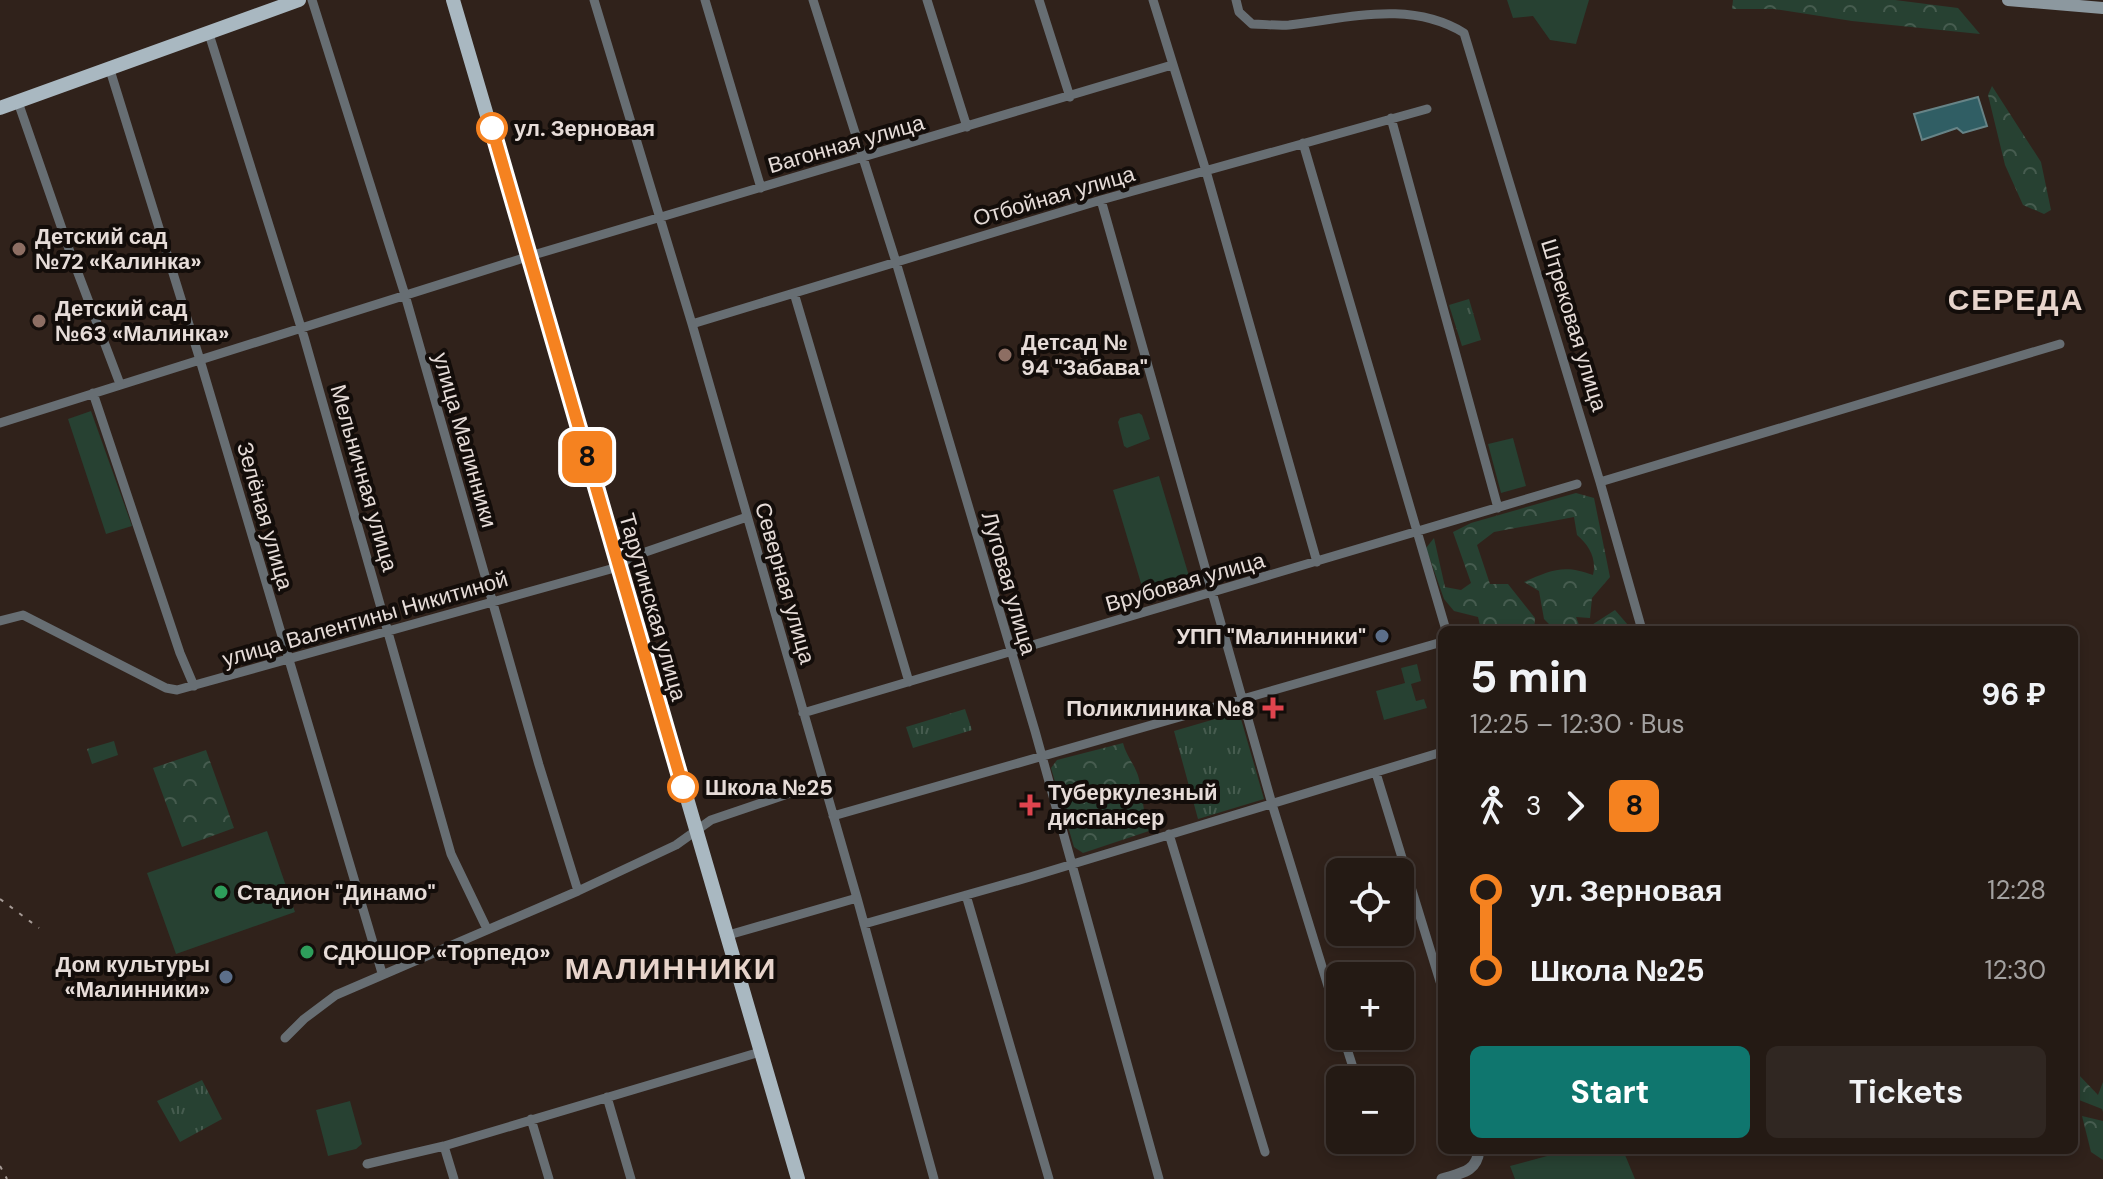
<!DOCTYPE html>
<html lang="en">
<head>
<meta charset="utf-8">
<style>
	body { margin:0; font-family:"DM Sans",sans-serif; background:#302722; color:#f1f3f6; height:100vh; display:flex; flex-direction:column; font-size:30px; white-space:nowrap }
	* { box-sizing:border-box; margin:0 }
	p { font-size:26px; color:#a3a1a0 }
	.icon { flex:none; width:44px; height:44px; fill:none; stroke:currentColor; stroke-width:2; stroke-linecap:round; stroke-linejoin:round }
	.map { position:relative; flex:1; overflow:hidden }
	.sheet { position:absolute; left:1438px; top:626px; width:640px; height:528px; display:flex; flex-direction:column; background:#241a14; border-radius:12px; box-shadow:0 4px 12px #0003,0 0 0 2px #413834 }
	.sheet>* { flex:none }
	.badge { padding:0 16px; border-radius:12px; font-size:28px; line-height:52px }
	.controls { position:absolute; left:1326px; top:858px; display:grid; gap:16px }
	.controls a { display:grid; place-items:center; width:88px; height:88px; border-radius:12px; background:#241a14; box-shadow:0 4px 12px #0003,0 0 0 2px #413834; font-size:40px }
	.map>.badge { position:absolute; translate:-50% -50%; box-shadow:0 0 0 4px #fff }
	.legs { display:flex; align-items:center; gap:12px; height:88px; padding:0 32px; font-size:26px }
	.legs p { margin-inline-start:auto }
	.headline { display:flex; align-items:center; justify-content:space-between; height:136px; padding:0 32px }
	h1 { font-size:44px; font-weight:700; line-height:60px }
	.cta { display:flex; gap:16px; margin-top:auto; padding:16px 32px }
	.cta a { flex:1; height:92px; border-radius:12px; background:#0f766e; color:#fff; font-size:32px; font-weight:700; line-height:92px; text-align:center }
	.cta a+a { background:#302722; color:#f1f3f6 }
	ul { padding:0 32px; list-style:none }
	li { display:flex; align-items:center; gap:28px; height:80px; font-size:30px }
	li i { display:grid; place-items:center; width:12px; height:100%; margin:0 10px; background:currentColor }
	li i::after { content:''; width:20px; height:20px; margin:-10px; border:6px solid; border-radius:50%; background:#241a14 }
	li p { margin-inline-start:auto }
	li:first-child i { background:linear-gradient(#0000 50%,currentColor 0) }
	li:last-child i { background:linear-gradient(currentColor 50%,#0000 0) }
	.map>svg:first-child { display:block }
</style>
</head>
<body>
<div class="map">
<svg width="2103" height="1179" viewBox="0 0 2103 1179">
	<defs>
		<pattern id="forest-crowns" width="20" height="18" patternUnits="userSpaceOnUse" patternTransform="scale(2)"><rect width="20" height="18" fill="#274132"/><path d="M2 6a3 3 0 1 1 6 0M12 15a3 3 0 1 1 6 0" fill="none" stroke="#465c4f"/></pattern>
		<pattern id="park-tufts" width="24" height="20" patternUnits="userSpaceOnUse" patternTransform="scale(2)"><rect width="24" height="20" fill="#274132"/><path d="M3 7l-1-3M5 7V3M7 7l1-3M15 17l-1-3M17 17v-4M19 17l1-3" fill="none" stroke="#465c4f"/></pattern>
	</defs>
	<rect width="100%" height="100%" fill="#30221b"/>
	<path fill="#274132" d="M 1507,0 L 1589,0 L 1576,44 L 1550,40 L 1533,16 L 1513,18 Z
		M 91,411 L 132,526 L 106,534 L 68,419 Z
		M 1139,413 L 1142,415 L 1150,439 L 1127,448 L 1124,446 L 1118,422 L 1120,418 Z
		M 1513,438 L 1526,486 L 1501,493 L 1488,444 Z
		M 1159,476 L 1192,586 L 1146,600 L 1113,490 Z
		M 1417,664 L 1421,681 L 1411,684 L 1416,701 L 1424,699 L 1427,708 L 1384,720 L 1376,691 L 1405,683 L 1401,668 Z
		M 267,831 L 295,912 L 176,954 L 147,873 Z
		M 350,1101 L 362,1144 L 356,1149 L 328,1156 L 316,1110 Z
		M 1569,1150 L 1623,1150 L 1635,1179 L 1515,1179 L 1510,1166 Z"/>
	<path fill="url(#forest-crowns)" d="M 1733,0 L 1895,0 L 1958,8 L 1980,34 L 1852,21 L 1774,9 L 1732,9 Z
		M 1992,86 L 2041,162 L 2051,210 L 2044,214 L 2023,205 L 2005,165 L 1988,95 Z
		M 1576,493 L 1594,498 L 1610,577 L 1592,598 L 1590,618 L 1576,617 L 1581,630 L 1555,630 L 1544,619 L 1539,591 L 1524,582 C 1551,570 1564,564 1593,575 C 1597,559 1589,545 1577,535 L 1574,517 L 1494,532 L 1477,545 L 1490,584 L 1508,584 L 1535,618 L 1534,630 L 1481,630 L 1478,617 L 1454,611 L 1444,599 L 1426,548 L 1434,538 L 1445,587 L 1461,590 L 1471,583 L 1453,532 L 1471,523 Z
		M 1615,610 L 1628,625 L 1626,630 L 1584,630 Z
		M 1123,743 C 1126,756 1136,766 1139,779 C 1143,796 1143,814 1149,831 L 1083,853 L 1074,847 L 1051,768 L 1057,760 Z
		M 206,750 L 234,828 L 182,847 L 153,768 Z
		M 2078,1074 L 2098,1095 L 2103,1082 L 2103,1112 L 2102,1109 L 2074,1098 Z
		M 2082,1116 L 2103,1121 L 2103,1160 L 2091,1152 Z"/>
	<path fill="url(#park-tufts)" d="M 1469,299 L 1481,340 L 1462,346 L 1449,305 Z
		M 965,709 L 972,730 L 913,748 L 906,727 Z
		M 1239,712 L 1264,799 L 1198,819 L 1174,731 Z
		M 114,741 L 118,755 L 92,764 L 87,749 Z
		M 202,1080 L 222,1119 L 180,1142 L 157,1101 Z"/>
	<path fill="#305e64" stroke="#678487" stroke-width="2" d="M 1978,97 L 1987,126 L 1963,133 L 1957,128 L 1922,140 L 1914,114 Z"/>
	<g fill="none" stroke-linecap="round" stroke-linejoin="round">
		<path stroke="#676e73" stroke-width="9" d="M 312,0 L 405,295 L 539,765 L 578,891
			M 594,0 L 692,324 L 857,898 L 934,1179
			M 705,0 L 761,188
			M 813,0 L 896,262 L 1035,731 L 1159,1179
			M 927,0 L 967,127
			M 1039,0 L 1070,97
			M 1153,0 L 1206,171 L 1317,562
			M 1236,0 L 1239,12 L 1252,24 C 1264,24 1277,26 1289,25 C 1350,18 1410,0 1464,33 L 1600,482 L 1642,630
			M 209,34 L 304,337 L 451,854 L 487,929
			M 110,70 L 200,360 L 382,973
			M 18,102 L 70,252 L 120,384
			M 1391,118 L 1498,508
			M 1303,143 L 1446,630
			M 1101,200 L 1272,804 L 1340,1025
			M 794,293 L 909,682
			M 692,324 L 1101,200 L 1427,109
			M 93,393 L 180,653 L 194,686
			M 0,423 L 530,256 L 1172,65
			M 1600,482 L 2060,344
			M 0,621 L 23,615 L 166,688 L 177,690 L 618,567 L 631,557 L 747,517
			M 803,713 L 1577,484
			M 1376,773 L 1442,988
			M 833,816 L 1442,642
			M 1169,834 L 1265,1152
			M 966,895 L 1049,1179
			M 864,924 L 1030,877 L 1442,752
			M 725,936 L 857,898
			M 1343,1036 L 1357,1080
			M 285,1038 L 304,1019 L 336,995 L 578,891 L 676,845 L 711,820 L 823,782
			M 607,1097 L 631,1179
			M 531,1119 L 549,1179
			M 444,1146 L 454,1179
			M 367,1164 L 444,1146 L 760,1052"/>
		<path stroke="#676e73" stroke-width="11" d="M 1442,1179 C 1461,1173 1477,1172 1479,1150"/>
		<path stroke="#8c989f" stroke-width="12" d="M 2008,0 L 2103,8"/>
		<path stroke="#a9b8c1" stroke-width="14" d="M 453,0 C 571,392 681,787 798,1179
			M 0,108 L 299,0"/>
		<path stroke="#a69b96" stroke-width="2" stroke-dasharray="4 8" stroke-linecap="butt" d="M 0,899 L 39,928
			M 0,1166 L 7,1179"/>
	</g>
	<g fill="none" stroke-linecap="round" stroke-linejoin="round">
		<g stroke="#fff" stroke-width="18">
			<path id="line-1" d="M 492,128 L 683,787"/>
		</g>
		<use href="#line-1" stroke="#f58220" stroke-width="12"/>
	</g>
	<g fill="#fff" stroke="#f58220" stroke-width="4">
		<circle cx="492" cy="128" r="14"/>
		<circle cx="683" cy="787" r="14"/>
	</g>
	<g fill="#8d6e63" stroke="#130d0a" stroke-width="3">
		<circle cx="19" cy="249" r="8"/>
		<circle cx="39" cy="321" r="8"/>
		<circle cx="1005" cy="355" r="8"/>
	</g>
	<g fill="#5c6f8a" stroke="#130d0a" stroke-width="3">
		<circle cx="1382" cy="636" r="8"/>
		<circle cx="226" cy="977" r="8"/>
	</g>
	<g fill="#e0444e" stroke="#130d0a" stroke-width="3">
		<path d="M1269 696h8v8h8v8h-8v8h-8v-8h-8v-8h8z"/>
		<path d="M1026 793h8v8h8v8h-8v8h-8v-8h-8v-8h8z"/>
	</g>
	<g fill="#2e9e5b" stroke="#130d0a" stroke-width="3">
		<circle cx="221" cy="892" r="8"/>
		<circle cx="307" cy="952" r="8"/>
	</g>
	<g text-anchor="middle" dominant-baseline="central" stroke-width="8" stroke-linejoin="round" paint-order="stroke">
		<g font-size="22" font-weight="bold" fill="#e6dcd8" stroke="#130d0a" text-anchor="start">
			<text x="514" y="128">ул. Зерновая</text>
			<text x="705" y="787">Школа №25</text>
		</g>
		<g font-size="22" fill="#e6dcd8" stroke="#130d0a">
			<text transform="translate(846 144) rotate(-16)">Вагонная улица</text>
			<text transform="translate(1054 196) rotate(-16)">Отбойная улица</text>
			<text transform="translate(1574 325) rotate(73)">Штрековая улица</text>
			<text transform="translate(465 440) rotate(74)">улица Малинники</text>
			<text transform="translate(364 478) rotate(74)">Мельничная улица</text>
			<text transform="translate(265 516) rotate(74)">Зелёная улица</text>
			<text transform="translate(1185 582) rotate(-16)">Врубовая улица</text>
			<text transform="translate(785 583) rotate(74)">Северная улица</text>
			<text transform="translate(1009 583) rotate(74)">Луговая улица</text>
			<text transform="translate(653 607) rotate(74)">Тарутинская улица</text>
			<text transform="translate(365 619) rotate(-16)">улица Валентины Никитиной</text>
		</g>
		<g font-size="22" font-weight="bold" fill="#e6dcd8" stroke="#130d0a" text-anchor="start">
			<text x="35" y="236">Детский сад<tspan x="35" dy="25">№72 «Калинка»</tspan></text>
			<text x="55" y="308">Детский сад<tspan x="55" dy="25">№63 «Малинка»</tspan></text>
			<text x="1021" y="342">Детсад №<tspan x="1021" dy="25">94 "Забава"</tspan></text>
			<text x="1366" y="636" text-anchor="end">УПП "Малинники"</text>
			<text x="1255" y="708" text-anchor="end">Поликлиника №8</text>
			<text x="1048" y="792">Туберкулезный<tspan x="1048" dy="25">диспансер</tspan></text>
			<text x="237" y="892">Стадион "Динамо"</text>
			<text x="323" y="952">СДЮШОР «Торпедо»</text>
			<text x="210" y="964" text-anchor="end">Дом культуры<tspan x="210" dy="25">«Малинники»</tspan></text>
		</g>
		<g font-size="30" font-weight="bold" letter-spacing="2" fill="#e7d4cb" stroke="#130d0a">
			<text x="2016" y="299">СЕРЕДА</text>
			<text x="671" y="968">МАЛИННИКИ</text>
		</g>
	</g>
</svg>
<div class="controls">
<a><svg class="icon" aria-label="locate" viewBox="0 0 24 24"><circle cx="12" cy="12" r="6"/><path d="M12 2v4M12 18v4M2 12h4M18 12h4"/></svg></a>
<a>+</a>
<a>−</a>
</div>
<b class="badge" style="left:587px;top:457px;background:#f58220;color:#111">8</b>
<section class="sheet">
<div class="headline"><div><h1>5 min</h1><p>12:25 – 12:30 · Bus</p></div><b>96 ₽</b></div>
<div class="legs"><svg class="icon" aria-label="walk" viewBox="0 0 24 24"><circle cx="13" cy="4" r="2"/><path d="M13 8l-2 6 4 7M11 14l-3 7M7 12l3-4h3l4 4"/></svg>3<svg class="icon" aria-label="forward" viewBox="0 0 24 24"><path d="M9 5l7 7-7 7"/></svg><b class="badge" style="background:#f58220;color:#111">8</b></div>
<ul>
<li><i style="color:#f58220"></i><b>ул. Зерновая</b><p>12:28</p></li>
<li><i style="color:#f58220"></i><b>Школа №25</b><p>12:30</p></li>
</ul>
<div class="cta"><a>Start</a><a>Tickets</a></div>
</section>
</div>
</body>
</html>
